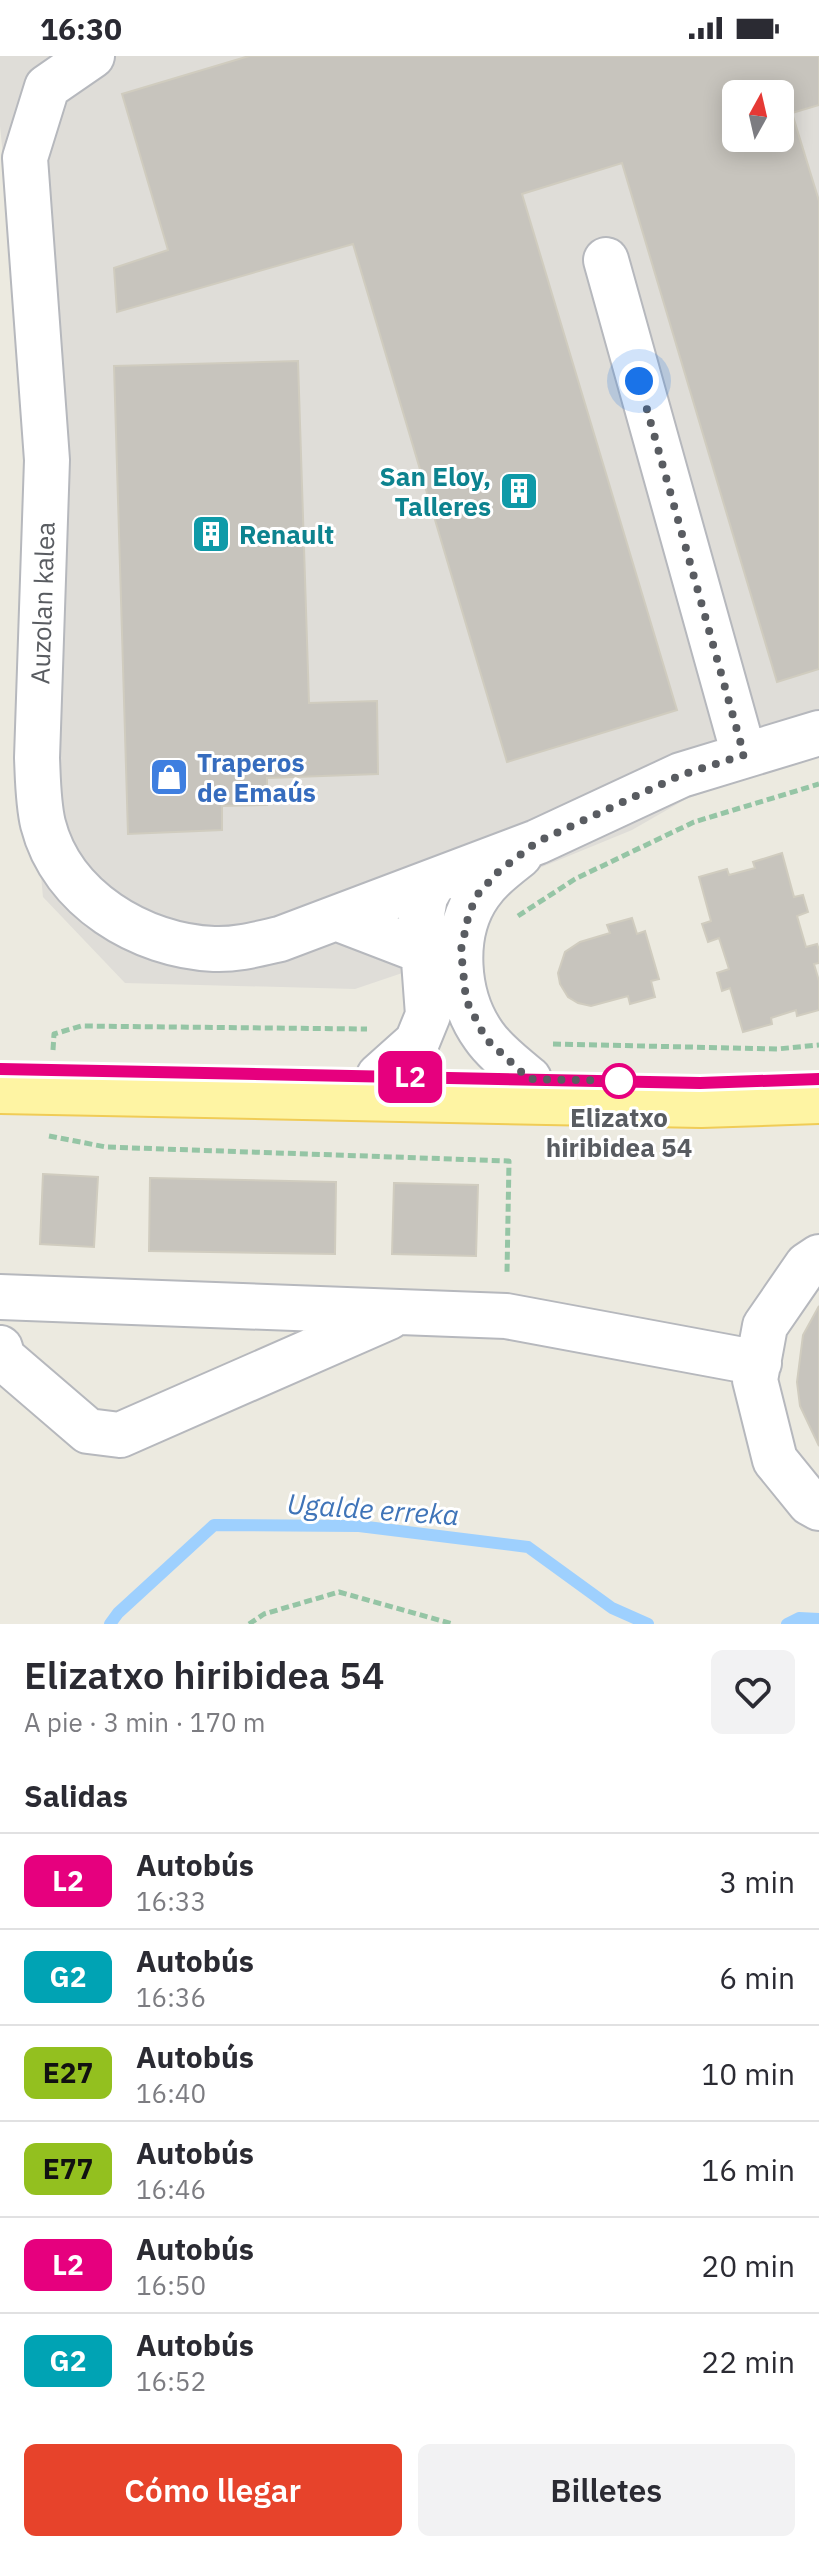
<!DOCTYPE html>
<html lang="es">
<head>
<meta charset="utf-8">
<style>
	body { margin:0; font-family:"IBM Plex Sans",sans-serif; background:#f2f2f3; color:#2b2b33; height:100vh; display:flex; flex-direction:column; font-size:30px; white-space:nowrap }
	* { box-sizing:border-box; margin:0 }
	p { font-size:26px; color:#7c7c81 }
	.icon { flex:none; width:44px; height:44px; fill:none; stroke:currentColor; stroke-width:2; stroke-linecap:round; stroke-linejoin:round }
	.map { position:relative; height:1568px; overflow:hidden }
	.side { display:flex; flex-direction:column; background:#fff; flex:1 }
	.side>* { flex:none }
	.badge { padding:0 16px; border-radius:12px; font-size:28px; line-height:52px }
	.needle { width:52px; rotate:8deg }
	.controls { position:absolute; left:722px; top:24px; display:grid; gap:16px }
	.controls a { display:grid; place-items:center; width:72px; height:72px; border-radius:12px; background:#fff; box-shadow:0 4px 20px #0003; font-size:40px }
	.you { position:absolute; width:40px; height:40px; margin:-20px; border:6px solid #fff; border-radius:50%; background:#1a73e8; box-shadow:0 0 0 12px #1a73e833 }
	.map>.badge { position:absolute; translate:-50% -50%; box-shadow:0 0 0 4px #fff }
	h2 { padding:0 24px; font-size:30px; line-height:72px }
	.round { display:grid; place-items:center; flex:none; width:84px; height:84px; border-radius:12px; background:#f2f2f3 }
	.head { display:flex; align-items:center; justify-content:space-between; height:136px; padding:0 24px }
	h1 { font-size:38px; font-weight:600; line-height:60px }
	.action { display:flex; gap:16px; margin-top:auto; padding:16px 24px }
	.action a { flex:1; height:92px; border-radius:12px; background:#e7432b; color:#fff; font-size:32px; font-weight:600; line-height:92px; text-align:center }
	.action a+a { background:#f2f2f3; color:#2b2b33 }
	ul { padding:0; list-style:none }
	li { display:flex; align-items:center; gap:24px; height:96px; padding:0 24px; border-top:2px solid #e1e1e2 }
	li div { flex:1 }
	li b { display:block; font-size:30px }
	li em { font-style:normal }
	li .badge { min-width:88px; font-weight:700; text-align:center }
	.status { display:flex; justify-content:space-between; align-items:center; height:56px; padding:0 40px; background:#fff; direction:ltr }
	.status svg { height:22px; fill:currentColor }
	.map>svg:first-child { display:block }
</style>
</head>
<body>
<div class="status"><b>16:30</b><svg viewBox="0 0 49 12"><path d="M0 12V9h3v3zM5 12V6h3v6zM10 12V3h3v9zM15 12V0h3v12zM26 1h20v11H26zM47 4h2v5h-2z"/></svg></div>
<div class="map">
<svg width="819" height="1568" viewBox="0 0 819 1568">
	<rect width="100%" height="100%" fill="#eceae0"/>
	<path fill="#dfddd8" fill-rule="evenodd" d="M 0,0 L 819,0 L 819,696 L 686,743 L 632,774 L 537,813 L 519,824 L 420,911 L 355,933 L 125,927 L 43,841 L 30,700 L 32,392 L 0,70 ZM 736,38 L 780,38 L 780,82 L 736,82 Z"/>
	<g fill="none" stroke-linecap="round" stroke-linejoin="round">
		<path stroke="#9ed0fe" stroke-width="12" d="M 110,1568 L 118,1557 L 214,1469 L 359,1470 L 528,1491 L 612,1552 L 648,1568
			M 787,1568 L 799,1562 L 819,1563"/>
	</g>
	<path fill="#c7c4bd" stroke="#d0ccbf" stroke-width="2" fill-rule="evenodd" d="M 249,0 L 819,0 L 819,49 L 792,57 L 819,145 L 819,613 L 777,626 L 622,107 L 522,138 L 677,654 L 507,706 L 353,188 L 117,256 L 114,212 L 168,194 L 122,38 ZM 736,38 L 780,38 L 780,82 L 736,82 Z
		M 298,305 L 309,647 L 377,645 L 378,718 L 267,722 L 267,749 L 222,750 L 222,774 L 128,778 L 114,310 Z
		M 782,797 L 794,841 L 803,839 L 808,856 L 797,860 L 806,891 L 817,888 L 819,894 L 819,907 L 814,908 L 819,925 L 819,954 L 797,960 L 796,954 L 771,962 L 772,968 L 743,976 L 730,932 L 722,935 L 717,917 L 729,913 L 719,882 L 708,886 L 702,868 L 711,865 L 699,821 L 727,813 L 729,819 L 755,812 L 753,806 Z
		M 632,862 L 637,878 L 645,875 L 659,923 L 651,925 L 655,941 L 630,948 L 628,940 L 591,950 L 578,947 L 568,941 L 560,928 L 558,917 L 565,896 L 580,886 L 610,877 L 607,869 Z
		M 43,1118 L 98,1121 L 94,1191 L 40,1188 Z
		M 150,1122 L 336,1126 L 335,1198 L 149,1195 Z
		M 394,1127 L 478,1129 L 476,1200 L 392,1198 Z
		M 819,1250 L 819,1390 L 800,1350 L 797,1326 L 803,1279 Z"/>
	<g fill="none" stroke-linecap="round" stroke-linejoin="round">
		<g stroke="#b6b8bd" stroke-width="48">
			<path id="minor" d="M 92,0 L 47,31 L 25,102 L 47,404 L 37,702 C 38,724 38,747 43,768 C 62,843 141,890 214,893 C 236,894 258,888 280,883 L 537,786 L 681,719 L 819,677
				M 606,204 L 744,699
				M 520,799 C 505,811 490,822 479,838 C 451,878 456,941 484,980 C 495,996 514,1010 529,1023
				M 336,862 L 422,895
				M 379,1020 L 417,986 L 428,959 L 421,864 L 425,841 L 434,825
				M 819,1201 L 807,1209 L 765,1270 L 755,1324 L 775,1404 L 810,1447 L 819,1452
				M 0,1241 L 506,1260 L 759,1307
				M 0,1292 L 3,1302 L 88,1375 L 120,1379 L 389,1261"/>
		</g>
		<g stroke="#f0cc56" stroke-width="48">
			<path id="major" d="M 0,1035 L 701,1049 L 819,1045"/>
		</g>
		<path stroke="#95c5a5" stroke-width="5" stroke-dasharray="8 4" stroke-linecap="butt" d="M 518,860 L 575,823 L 694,766 L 819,728
			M 553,988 L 777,993 L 819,989
			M 53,994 L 54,978 L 81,970 L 367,973
			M 49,1080 L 106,1091 L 509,1105 L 507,1217
			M 249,1568 L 264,1558 L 339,1536 L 453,1568"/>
		<use href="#minor" stroke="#fff" stroke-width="44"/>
		<use href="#major" stroke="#fef4a3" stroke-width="44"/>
	</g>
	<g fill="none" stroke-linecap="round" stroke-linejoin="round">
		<g stroke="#fff" stroke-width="18">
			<path id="line" d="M 0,1013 L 700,1027 L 819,1023"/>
		</g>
		<use href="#line" stroke="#e6007e" stroke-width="12"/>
		<path stroke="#595c61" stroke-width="8" stroke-dasharray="0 14.4" d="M 619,1025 L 529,1023 L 486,983 L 466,944 L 461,894 L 469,857 L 478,838 L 498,816 L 537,786 L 681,719 L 744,699 L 639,325"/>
	</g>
	<defs>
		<g id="building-square" transform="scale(2)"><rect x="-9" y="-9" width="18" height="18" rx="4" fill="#0f9aa8" stroke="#fff"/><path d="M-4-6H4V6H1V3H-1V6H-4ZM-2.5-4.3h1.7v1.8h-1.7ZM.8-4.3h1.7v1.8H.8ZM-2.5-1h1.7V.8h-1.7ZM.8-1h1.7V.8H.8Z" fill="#fff"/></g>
		<g id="shop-square" transform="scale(2)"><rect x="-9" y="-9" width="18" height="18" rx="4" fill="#3f7fe0" stroke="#fff"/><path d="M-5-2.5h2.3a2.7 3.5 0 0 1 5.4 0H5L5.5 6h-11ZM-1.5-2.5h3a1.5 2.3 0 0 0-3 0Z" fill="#fff"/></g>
	</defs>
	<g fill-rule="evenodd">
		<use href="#building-square" x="519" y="435"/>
		<use href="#building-square" x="211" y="478"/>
		<use href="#shop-square" x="169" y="721"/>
	</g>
	<circle fill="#fff" stroke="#e6007e" stroke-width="4" cx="619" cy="1025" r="16"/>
	<g text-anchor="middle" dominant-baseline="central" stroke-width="6" stroke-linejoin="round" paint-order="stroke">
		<g font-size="26" font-weight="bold" fill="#0d838f" stroke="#fff" text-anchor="end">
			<text x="491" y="420">San Eloy,<tspan x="491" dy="30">Talleres</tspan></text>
			<text x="239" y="478" text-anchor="start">Renault</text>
		</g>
		<g font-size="26" fill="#595c61" stroke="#fff">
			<text transform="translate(42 547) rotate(-88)">Auzolan kalea</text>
		</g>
		<g font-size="26" font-weight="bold" fill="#366cbe" stroke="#fff" text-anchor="start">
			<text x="197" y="706">Traperos<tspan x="197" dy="30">de Emaús</tspan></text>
		</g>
		<g font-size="26" font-weight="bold" fill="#595c61" stroke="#fff">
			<text x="619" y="1061">Elizatxo<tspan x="619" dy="30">hiribidea 54</tspan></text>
		</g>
		<g font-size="28" font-style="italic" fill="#3f74b8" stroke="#fff">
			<text transform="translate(373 1453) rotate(4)">Ugalde erreka</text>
		</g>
	</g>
</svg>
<div class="controls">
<a><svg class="needle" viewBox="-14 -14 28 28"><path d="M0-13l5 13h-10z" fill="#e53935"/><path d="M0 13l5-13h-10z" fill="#7c7c81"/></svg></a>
</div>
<div class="you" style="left:639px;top:325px"></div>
<b class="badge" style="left:410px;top:1021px;background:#e6007e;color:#fff">L2</b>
</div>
<section class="side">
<div class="head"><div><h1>Elizatxo hiribidea 54</h1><p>A pie · 3 min · 170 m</p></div><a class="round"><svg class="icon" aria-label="heart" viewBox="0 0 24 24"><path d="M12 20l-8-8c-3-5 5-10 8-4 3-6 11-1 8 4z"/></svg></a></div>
<h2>Salidas</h2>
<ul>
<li><span class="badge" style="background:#e6007e;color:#fff">L2</span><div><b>Autobús</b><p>16:33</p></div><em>3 min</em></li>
<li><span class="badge" style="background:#00a3b4;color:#fff">G2</span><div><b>Autobús</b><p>16:36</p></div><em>6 min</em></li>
<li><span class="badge" style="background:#93c01f;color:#111">E27</span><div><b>Autobús</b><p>16:40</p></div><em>10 min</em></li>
<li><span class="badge" style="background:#93c01f;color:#111">E77</span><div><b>Autobús</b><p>16:46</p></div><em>16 min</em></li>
<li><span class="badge" style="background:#e6007e;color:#fff">L2</span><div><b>Autobús</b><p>16:50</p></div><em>20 min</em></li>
<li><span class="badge" style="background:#00a3b4;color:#fff">G2</span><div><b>Autobús</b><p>16:52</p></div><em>22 min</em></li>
</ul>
<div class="action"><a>Cómo llegar</a><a>Billetes</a></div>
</section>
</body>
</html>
